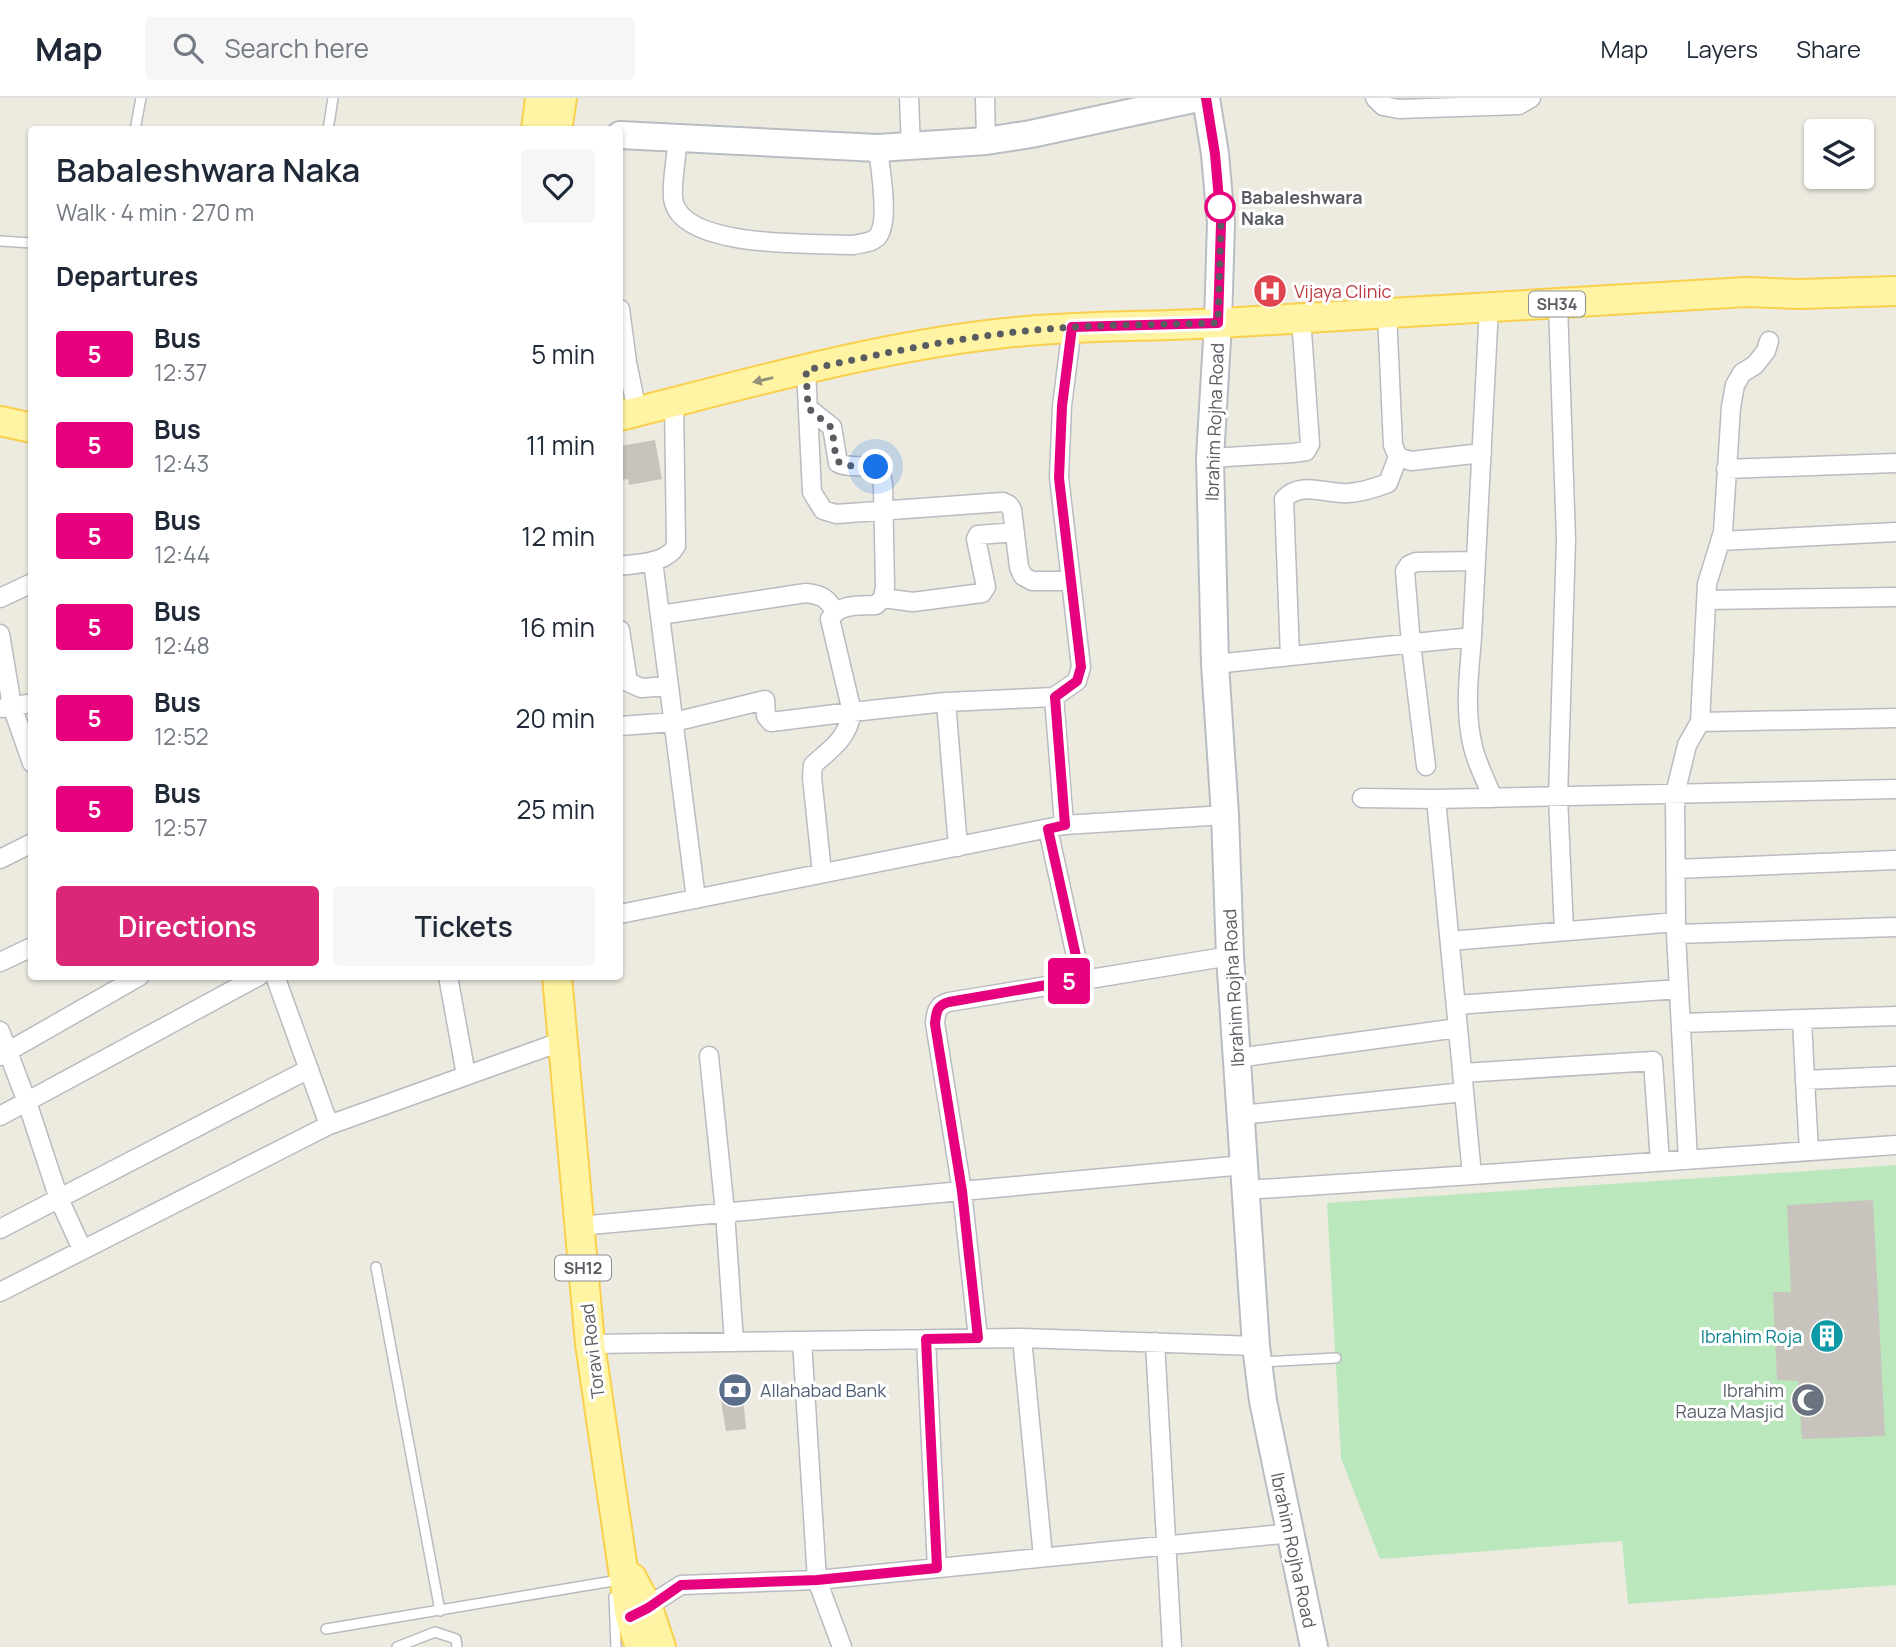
<!DOCTYPE html>
<html lang="en">
<head>
<meta charset="utf-8">
<style>
	body { margin:0; font-family:Manrope,sans-serif; background:#f6f6f7; color:#1f2937; height:100vh; display:flex; flex-direction:column; font-size:26px; white-space:nowrap }
	* { box-sizing:border-box; margin:0 }
	p { font-size:23px; color:#747a83 }
	.icon { flex:none; width:38px; height:38px; fill:none; stroke:currentColor; stroke-width:2; stroke-linecap:round; stroke-linejoin:round }
	.map { position:relative; flex:1; overflow:hidden }
	.details { position:absolute; left:28px; top:28px; width:595px; height:854px; display:flex; flex-direction:column; background:#fff; border-radius:7px; box-shadow:0 2px 5px #0004 }
	.details>* { flex:none }
	.badge { padding:0 14px; border-radius:5px; font-size:24px; line-height:46px }
	.controls { position:absolute; left:1804px; top:21px; display:grid; gap:14px }
	.controls a { display:grid; place-items:center; width:70px; height:70px; border-radius:7px; background:#fff; box-shadow:0 2px 5px #0004; font-size:35px }
	.you { position:absolute; width:35px; height:35px; margin:-18px; border:5px solid #fff; border-radius:50%; background:#1a73e8; box-shadow:0 0 0 10px #1a73e833 }
	.map>.badge { position:absolute; translate:-50% -50%; box-shadow:0 0 0 4px #fff }
	h2 { padding:0 28px; font-size:26px; line-height:63px }
	.round { display:grid; place-items:center; flex:none; width:74px; height:74px; border-radius:7px; background:#f6f6f7 }
	.summary { display:flex; align-items:center; justify-content:space-between; height:119px; padding:0 28px }
	h1 { font-size:33px; font-weight:600; line-height:52px }
	.cta { display:flex; gap:14px; margin-top:auto; padding:14px 28px }
	.cta a { flex:1; height:80px; border-radius:7px; background:#db2777; color:#fff; font-size:28px; font-weight:600; line-height:80px; text-align:center }
	.cta a+a { background:#f6f6f7; color:#1f2937 }
	ul { padding:0; list-style:none }
	li { display:flex; align-items:center; gap:21px; height:91px; padding:0 28px }
	li div { flex:1 }
	li b { display:block; font-size:26px }
	li em { font-style:normal }
	li .badge { min-width:77px; font-weight:700; text-align:center }
	header { display:flex; align-items:center; gap:42px; box-sizing:border-box; height:98px; padding:0 35px; background:#fff; border-bottom:2px solid #e0e1e3 }
	header strong { font-size:33px }
	nav { display:flex; gap:38px; margin-inline-start:auto; font-size:24px }
	.search { width:490px; height:63px; background:#f6f6f7; display:flex; align-items:center; gap:18px; box-sizing:border-box; padding:0 24px; border-radius:7px; color:#747a83; font-size:26px }
	.map>svg:first-child { display:block }
</style>
</head>
<body>
<header>
<strong>Map</strong>
<div class="search"><svg class="icon" aria-label="search" viewBox="0 0 24 24"><circle cx="10" cy="10" r="6"/><path d="M15 15l6 6"/></svg>Search here</div>
<nav><a>Map</a><a>Layers</a><a>Share</a></nav>
</header>
<div class="map">
<svg width="1896" height="1549" viewBox="0 0 1896 1549">
	<rect width="100%" height="100%" fill="#edebe0"/>
	<path fill="#bae7bc" d="M 1896,1067 L 1896,1487 L 1628,1506 L 1622,1443 L 1380,1461 L 1341,1360 L 1327,1105 Z"/>
	<path fill="#c8c4bd" d="M 1278,186 L 1279,201 L 1262,202 L 1262,187 Z
		M 655,342 L 662,381 L 629,387 L 628,381 L 620,382 L 620,348 Z
		M 1873,1102 L 1885,1338 L 1802,1341 L 1798,1283 L 1777,1282 L 1773,1194 L 1791,1194 L 1787,1107 Z
		M 741,1279 L 746,1331 L 726,1333 L 719,1291 L 722,1291 L 721,1281 Z"/>
	<g fill="none" stroke-linecap="round" stroke-linejoin="round">
		<g stroke="#b8bbc0" stroke-width="12">
			<path id="lane" d="M 135,32 L 141,0
				M 328,32 L 333,0
				M 0,143 L 32,145
				M 376,1169 L 440,1513
				M 1260,1264 L 1336,1260
				M 614,1499 L 616,1549
				M 326,1531 L 613,1483
				M 397,1549 L 435,1534 L 456,1541 L 457,1549"/>
		</g>
		<g stroke="#b8bbc0" stroke-width="21">
			<path id="street" d="M 909,0 L 911,49
				M 985,0 L 986,43
				M 1375,0 L 1383,8 L 1399,11 L 1519,7 L 1531,0
				M 678,40 C 677,55 670,93 674,105 C 687,151 814,145 853,147 C 861,145 873,145 878,138 C 890,123 880,70 878,50
				M 1558,206 L 1566,442 L 1558,699 L 1564,833
				M 620,211 L 627,264 L 637,313
				M 1387,215 L 1393,347 L 1398,359 L 1411,363 L 1482,355
				M 806,272 L 812,394 L 823,412 L 836,416 L 1003,404 L 1009,407 L 1012,412 L 1019,469 L 1023,478 L 1032,483 L 1071,483
				M 1210,360 L 1293,355 L 1306,353 L 1310,346 L 1301,219
				M 1726,371 L 1896,365
				M 1720,443 L 1896,434
				M 653,463 L 696,801
				M 620,468 C 638,465 666,466 676,448 L 674,303
				M 0,500 L 32,485
				M 883,500 L 913,504 L 982,495 L 986,489 L 976,441 L 978,437 L 1015,434
				M 1707,502 L 1896,499
				M 660,517 L 806,495 C 821,497 827,499 834,513
				M 620,532 L 628,584 L 641,590 L 669,588
				M 0,536 L 12,608 L 32,665
				M 1472,539 C 1469,576 1464,612 1473,649 C 1477,666 1486,683 1493,700
				M 1290,558 L 1284,401 C 1301,382 1327,397 1349,395 C 1363,394 1375,390 1388,385 L 1398,359
				M 1215,566 L 1472,539 L 1489,209
				M 1054,599 L 1077,583 L 1081,569 L 1059,379 L 1062,308 L 1072,229
				M 946,604 L 958,749
				M 3,610 L 32,605
				M 1896,620 L 1700,624 L 1687,647 L 1675,696 L 1676,836 L 1896,829
				M 1700,624 L 1707,486 L 1723,434 L 1731,309 L 1735,287 L 1742,275 L 1755,267 L 1766,253 L 1769,243
				M 620,628 L 674,624 L 765,602 L 766,618 L 771,624 L 852,614 L 830,521 C 839,505 860,508 876,507 L 883,500 L 885,489 L 883,387 L 881,375 L 876,369 C 865,367 847,370 838,365 L 832,329 L 808,310
				M 1426,668 L 1411,546 L 1405,473 L 1409,467 L 1416,464 L 1476,463
				M 1362,700 L 1436,701 L 1896,691
				M 1048,731 L 1081,881
				M 0,761 L 32,745
				M 1676,771 L 1896,762
				M 822,775 L 812,679 L 813,667 C 833,649 847,641 852,614 L 946,604 L 1054,599 L 1064,727
				M 620,816 L 1064,727 L 1225,717
				M 1676,836 L 1688,1062
				M 1450,843 L 1676,824
				M 0,864 L 32,849
				M 275,878 L 329,1027
				M 448,878 L 466,977
				M 1456,907 L 1679,891
				M 1802,921 L 1805,982
				M 1681,925 L 1896,918
				M 0,933 L 27,1004 L 59,1101 L 82,1151
				M 0,958 L 140,878
				M 709,958 L 725,1114 L 734,1244
				M 1237,960 L 1458,930
				M 1462,975 L 1653,963 L 1660,1064
				M 1241,1017 L 1464,994
				M 0,1018 L 259,878
				M 1809,1053 L 1805,982 L 1896,978
				M 1472,1077 L 1896,1047
				M 1246,1092 L 1472,1077 L 1436,701
				M 579,1128 L 962,1093 L 935,925 C 936,914 937,907 949,904 L 1230,858
				M 0,1131 L 309,971
				M 0,1194 L 329,1027 L 563,943
				M 978,1240 L 962,1093 L 1244,1067
				M 1022,1240 L 1043,1459
				M 926,1241 L 937,1470
				M 802,1243 L 817,1482 L 842,1549
				M 1155,1244 L 1172,1549
				M 590,1246 L 1022,1240 L 1256,1248
				M 639,1514 L 681,1487 L 817,1482 L 1292,1435"/>
		</g>
		<g stroke="#b9bcc3" stroke-width="30">
			<path id="secondary" d="M 1206,0 L 1215,56 L 1221,125 L 1218,225 L 1210,360 L 1215,566 L 1225,717 L 1230,858 L 1256,1248 L 1263,1303 L 1314,1549
				M 620,37 L 878,50 L 986,43 L 1031,36 L 1198,0"/>
		</g>
		<g stroke="#f9d04d" stroke-width="32">
			<path id="primary" d="M 536,32 L 540,0
				M 557,32 L 562,0
				M 620,318 C 746,286 874,249 1005,235 C 1077,227 1149,229 1221,225 C 1396,215 1571,205 1746,194 L 1799,196 L 1896,193
				M 0,323 L 32,330
				M 557,878 L 590,1246 L 630,1519 L 640,1549
				M 632,1480 L 648,1510 L 661,1549"/>
		</g>
		<use href="#lane" stroke="#fff" stroke-width="9"/>
		<use href="#street" stroke="#fff" stroke-width="18"/>
		<use href="#secondary" stroke="#fff" stroke-width="26"/>
		<use href="#primary" stroke="#fff4a3" stroke-width="28"/>
	</g>
	<defs><path id="oneway-solid" d="M-6-.8H1V-3.2L6.5 0L1 3.2V.8H-6Z" transform="scale(1.75)"/></defs>
	<use fill="#939279" href="#oneway-solid" transform="translate(763 282) rotate(167)"/>
	<g fill="none" stroke-linecap="round" stroke-linejoin="round">
		<g stroke="#fff" stroke-width="16">
			<path id="line" d="M 630,1519 L 648,1510 L 681,1487 L 817,1482 L 937,1470 L 926,1241 L 978,1240 L 962,1093 L 935,926 C 936,914 937,907 949,904 L 1081,881 L 1048,731 L 1065,727 L 1055,599 L 1077,583 L 1081,569 L 1059,380 L 1062,308 L 1072,229 L 1218,225 L 1221,125 L 1215,56 L 1206,0"/>
		</g>
		<use href="#line" stroke="#e6007e" stroke-width="10"/>
		<path stroke="#595d62" stroke-width="7" stroke-dasharray="0 12.6" d="M 876,369 C 863,367 843,371 836,361 L 832,330 L 808,310 L 806,272 C 871,258 935,244 1000,236 C 1072,226 1146,227 1218,225 L 1221,125 L 1219,102 L 1220,109"/>
	</g>
	<defs>
		<g id="hospital-disc" transform="scale(1.75)"><circle r="9.5" fill="#e0444e" stroke="#fff"/><path d="M-5-5h3v3.5h4V-5h3V5h-3V1.5h-4V5h-3Z" fill="#fff"/></g>
		<g id="building-disc" transform="scale(1.75)"><circle r="9.5" fill="#0f9aa8" stroke="#fff"/><path d="M-4-6H4V6H1V3H-1V6H-4ZM-2.5-4.3h1.7v1.8h-1.7ZM.8-4.3h1.7v1.8H.8ZM-2.5-1h1.7V.8h-1.7ZM.8-1h1.7V.8H.8Z" fill="#fff"/></g>
		<g id="bank-disc" transform="scale(1.75)"><circle r="9.5" fill="#5c6f8a" stroke="#fff"/><path d="M-6-4H6V4H-6ZM0-2.3a2.3 2.3 0 1 0 0 4.6a2.3 2.3 0 1 0 0-4.6Z" fill="#fff"/></g>
		<g id="mosque-disc" transform="scale(1.75)"><circle r="9.5" fill="#6b7280" stroke="#fff"/><path d="M3.5-4.9A6 6 0 1 0 3.5 4.9A5 5 0 1 1 3.5-4.9Z" fill="#fff"/></g>
	</defs>
	<g fill-rule="evenodd">
		<use href="#hospital-disc" x="1270" y="193"/>
		<use href="#building-disc" x="1827" y="1238"/>
		<use href="#bank-disc" x="735" y="1292"/>
		<use href="#mosque-disc" x="1808" y="1302"/>
	</g>
	<circle fill="#fff" stroke="#e6007e" stroke-width="3.5" cx="1220" cy="109" r="14"/>
	<g text-anchor="middle" dominant-baseline="central" stroke-width="6" stroke-linejoin="round" paint-order="stroke">
		<g fill="#fff" stroke="#8b8e91" stroke-width="2">
			<rect x="1529" y="193.5" width="56" height="25" rx="5"/>
			<rect x="555" y="1157.5" width="56" height="25" rx="5"/>
		</g>
		<g font-size="16" font-weight="bold" fill="#595d62">
			<text x="1557" y="206">SH34</text>
			<text x="583" y="1170">SH12</text>
		</g>
		<g font-size="18" font-weight="bold" fill="#595d62" stroke="#fff" text-anchor="start">
			<text x="1241" y="99">Babaleshwara<tspan x="1241" dy="21">Naka</tspan></text>
		</g>
		<g font-size="18" fill="#be3a42" stroke="#fff" text-anchor="start">
			<text x="1294" y="193">Vijaya Clinic</text>
		</g>
		<g font-size="18" fill="#595d62" stroke="#fff">
			<text transform="translate(1214 324) rotate(-88)">Ibrahim Rojha Road</text>
			<text transform="translate(1233 890) rotate(-93)">Ibrahim Rojha Road</text>
			<text transform="translate(592 1253) rotate(-97)">Toravi Road</text>
			<text transform="translate(1294 1452) rotate(78)">Ibrahim Rojha Road</text>
		</g>
		<g font-size="18" fill="#0d838f" stroke="#fff" text-anchor="end">
			<text x="1802" y="1238">Ibrahim Roja</text>
		</g>
		<g font-size="18" fill="#4e5e75" stroke="#fff" text-anchor="start">
			<text x="760" y="1292">Allahabad Bank</text>
		</g>
		<g font-size="18" fill="#5b616d" stroke="#fff" text-anchor="end">
			<text x="1784" y="1292">Ibrahim<tspan x="1784" dy="21">Rauza Masjid</tspan></text>
		</g>
	</g>
</svg>
<div class="controls">
<a><svg class="icon" aria-label="layers" viewBox="0 0 24 24"><path d="M12 4l9 5-9 5-9-5zM3 14l9 5 9-5"/></svg></a>
</div>
<div class="you" style="left:876px;top:369px"></div>
<b class="badge" style="left:1069px;top:883px;background:#e6007e;color:#fff">5</b>
<section class="details">
<div class="summary"><div><h1>Babaleshwara Naka</h1><p>Walk · 4 min · 270 m</p></div><a class="round"><svg class="icon" aria-label="heart" viewBox="0 0 24 24"><path d="M12 20l-8-8c-3-5 5-10 8-4 3-6 11-1 8 4z"/></svg></a></div>
<h2>Departures</h2>
<ul>
<li><span class="badge" style="background:#e6007e;color:#fff">5</span><div><b>Bus</b><p>12:37</p></div><em>5 min</em></li>
<li><span class="badge" style="background:#e6007e;color:#fff">5</span><div><b>Bus</b><p>12:43</p></div><em>11 min</em></li>
<li><span class="badge" style="background:#e6007e;color:#fff">5</span><div><b>Bus</b><p>12:44</p></div><em>12 min</em></li>
<li><span class="badge" style="background:#e6007e;color:#fff">5</span><div><b>Bus</b><p>12:48</p></div><em>16 min</em></li>
<li><span class="badge" style="background:#e6007e;color:#fff">5</span><div><b>Bus</b><p>12:52</p></div><em>20 min</em></li>
<li><span class="badge" style="background:#e6007e;color:#fff">5</span><div><b>Bus</b><p>12:57</p></div><em>25 min</em></li>
</ul>
<div class="cta"><a>Directions</a><a>Tickets</a></div>
</section>
</div>
</body>
</html>
